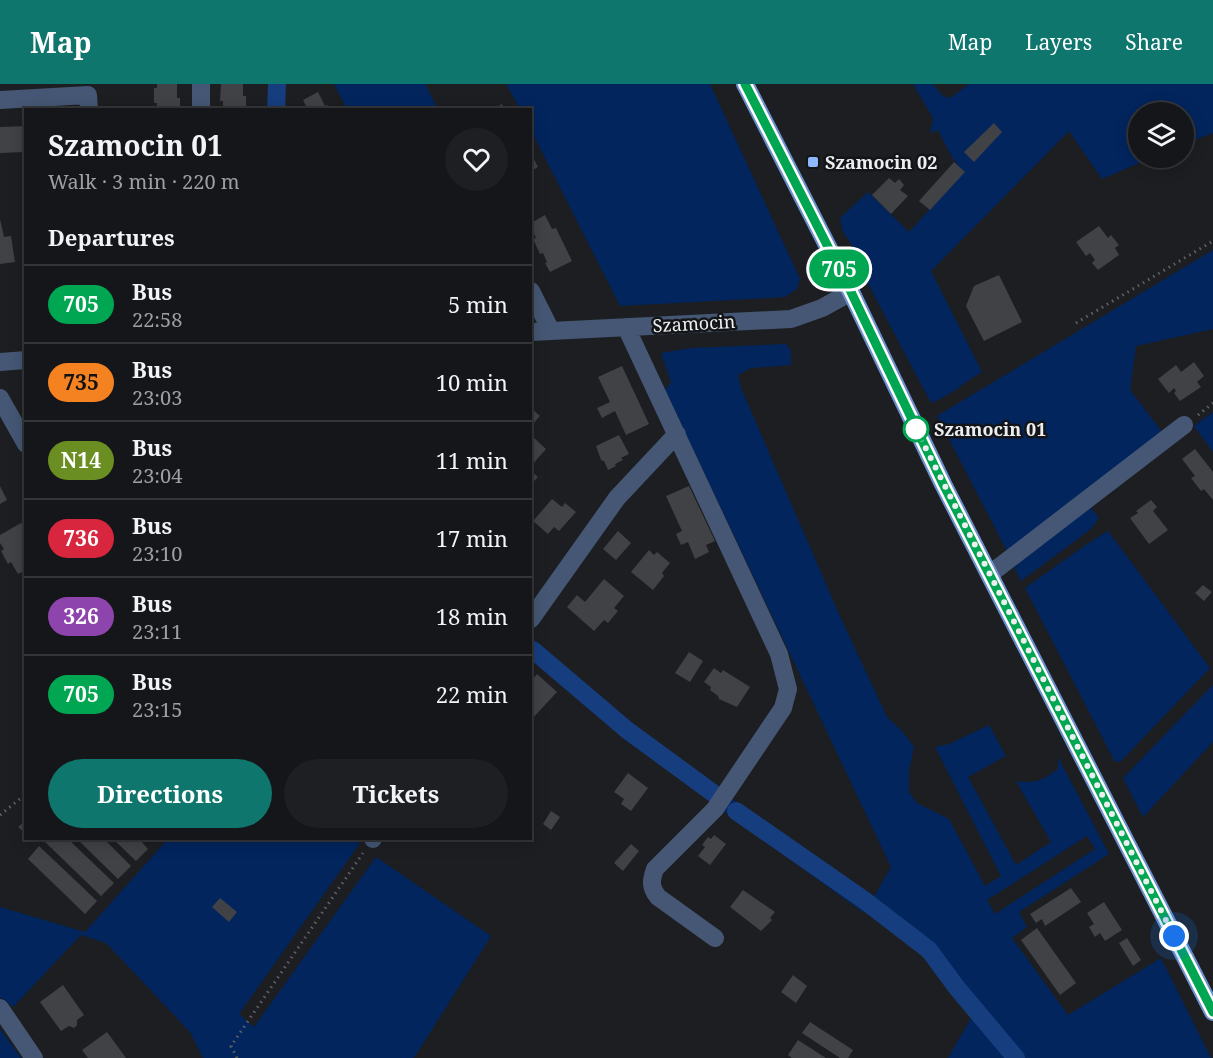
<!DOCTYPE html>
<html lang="en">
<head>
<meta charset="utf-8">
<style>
	body { margin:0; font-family:"Noto Serif",serif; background:#1e1f22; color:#f1f3f6; height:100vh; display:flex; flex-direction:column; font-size:22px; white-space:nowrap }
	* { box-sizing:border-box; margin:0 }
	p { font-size:20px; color:#9d9fa2 }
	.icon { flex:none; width:33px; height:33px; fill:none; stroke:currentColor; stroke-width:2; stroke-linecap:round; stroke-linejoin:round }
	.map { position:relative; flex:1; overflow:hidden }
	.panel { position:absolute; left:24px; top:24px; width:508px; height:732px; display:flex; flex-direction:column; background:#151619; border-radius:0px; box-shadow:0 3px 15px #0003,0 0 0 2px #343538 }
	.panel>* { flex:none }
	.badge { padding:0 12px; border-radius:20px; font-size:21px; line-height:39px }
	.controls { position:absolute; left:1128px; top:18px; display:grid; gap:12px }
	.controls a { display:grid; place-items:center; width:66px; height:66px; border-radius:50%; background:#151619; box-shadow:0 3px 15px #0003,0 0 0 2px #343538; font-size:30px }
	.you { position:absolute; width:30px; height:30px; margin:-15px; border:4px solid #fff; border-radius:50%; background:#1a73e8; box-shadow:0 0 0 9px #1a73e833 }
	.map>.badge { position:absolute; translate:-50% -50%; box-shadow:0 0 0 3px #fff }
	h2 { padding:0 24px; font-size:22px; line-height:54px }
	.round { display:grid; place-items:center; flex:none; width:63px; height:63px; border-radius:32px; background:#1e1f22 }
	.head { display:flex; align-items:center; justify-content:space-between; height:102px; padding:0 24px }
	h1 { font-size:28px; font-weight:700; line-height:45px }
	.action { display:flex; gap:12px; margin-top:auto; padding:12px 24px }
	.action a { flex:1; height:69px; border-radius:36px; background:#0f766e; color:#fff; font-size:24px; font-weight:700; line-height:69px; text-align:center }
	.action a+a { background:#1e1f22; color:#f1f3f6 }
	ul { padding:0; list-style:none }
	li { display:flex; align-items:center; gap:18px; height:78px; padding:0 24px; border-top:2px solid #343538 }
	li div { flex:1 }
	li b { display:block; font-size:22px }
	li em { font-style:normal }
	li .badge { min-width:66px; font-weight:700; text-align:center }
	header { display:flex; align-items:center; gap:36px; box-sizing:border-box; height:84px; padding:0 30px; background:#0f766e; color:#fff }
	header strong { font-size:28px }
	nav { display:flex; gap:33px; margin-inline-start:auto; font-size:21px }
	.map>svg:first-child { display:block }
</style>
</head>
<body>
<header>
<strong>Map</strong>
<nav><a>Map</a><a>Layers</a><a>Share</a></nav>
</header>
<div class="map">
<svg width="1213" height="974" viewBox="0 0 1213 974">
	<rect width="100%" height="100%" fill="#1c1e21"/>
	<path fill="#02255e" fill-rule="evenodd" d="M 272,0 L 281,0 L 280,25 L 272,25 Z
		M 334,0 L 425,0 L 438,25 L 347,25 Z
		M 506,0 L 710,0 L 800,195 L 797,205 L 785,213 L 620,222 L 531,46 L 531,26 L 520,25 Z
		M 913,0 L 933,0 L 943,12 L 950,14 L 969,0 L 1213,0 L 1213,49 L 1184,60 L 1184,28 L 1138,28 L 1138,74 L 1151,74 L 1102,95 L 1069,47 L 931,187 L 982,288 C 964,298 951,312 931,319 L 864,192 L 855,166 L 843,148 L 840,134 L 868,108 L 909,148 L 964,88 C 952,77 946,61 938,46 L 930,49 L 933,34 Z
		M 1213,166 L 1213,245 L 1136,262 L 1130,306 L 1163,349 L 1008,469 L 937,332 Z
		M 786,260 L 791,267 L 791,281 L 751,284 L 738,291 L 741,304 L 839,530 L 887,633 L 902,647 L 914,663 L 909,687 L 909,708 L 917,719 L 949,735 L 985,802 L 1001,792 L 935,663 L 949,660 L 989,641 L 1006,672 L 968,693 L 1016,781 L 1051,758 L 1016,697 C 1036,700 1042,696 1058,685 L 1058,673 L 1109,770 L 1019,828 L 1027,843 L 1012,854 L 1068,931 L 1161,874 L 1211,974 L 948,974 L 974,929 L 928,874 L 910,856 L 867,825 L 864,829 L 723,727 L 731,714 L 872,816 L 891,783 L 665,306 L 671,298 L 661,269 L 691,264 ZM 1087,752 L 1095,765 L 995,830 L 987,816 Z
		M 1213,328 L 1213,368 L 1194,342 Z
		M 1090,423 L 1099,434 L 1091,445 L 1021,497 L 1014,483 Z
		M 1108,447 L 1210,584 L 1121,677 L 1115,678 L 1025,504 L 1087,460 Z
		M 531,559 L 630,642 L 720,707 L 714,717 L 624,649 L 531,573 Z
		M 1213,601 L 1213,658 L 1143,733 L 1123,694 Z
		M 168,755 L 353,755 L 360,759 L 239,930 L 254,943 L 376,773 L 491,852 L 414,974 L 203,974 L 190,948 L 106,859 L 81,851 L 13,923 L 0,913 L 0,823 L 85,848 Z
		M 0,945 L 21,974 L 0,974 Z"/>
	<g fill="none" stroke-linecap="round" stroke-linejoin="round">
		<path stroke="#163d7e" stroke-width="18" d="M 276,26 L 277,0
			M 533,566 L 627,646 L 713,709
			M 736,727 L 864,816 L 929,866 L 957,904 L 1016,974"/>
	</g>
	<path fill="#404246" d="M 157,0 L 177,0 L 177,14 L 180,14 L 180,26 L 157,26 L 157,19 L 154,19 L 154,4 L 157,4 Z
		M 221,0 L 243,0 L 243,12 L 246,12 L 246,26 L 223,26 L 223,17 L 220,17 Z
		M 318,8 L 325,22 L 328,21 L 330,26 L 308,26 L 303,16 Z
		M 502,20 L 505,26 L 491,26 Z
		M 994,39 L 1002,48 L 974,78 L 964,68 Z
		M 26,42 L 26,68 L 0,69 L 0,43 Z
		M 531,70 L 538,83 L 531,87 Z
		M 954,78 L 965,88 L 930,126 L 919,117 Z
		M 889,94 L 895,99 L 899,95 L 904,101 L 900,106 L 908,112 L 891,130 L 872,111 Z
		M 545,131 L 552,145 L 556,144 L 572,177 L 550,188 L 545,179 L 547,178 L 543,169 L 540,170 L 533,155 L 536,154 L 531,143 L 531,139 Z
		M 0,135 L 4,153 L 11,152 L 15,178 L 0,180 Z
		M 1099,142 L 1108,154 L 1111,151 L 1119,161 L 1115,164 L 1119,171 L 1098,186 L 1092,179 L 1095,176 L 1090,169 L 1086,172 L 1076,158 Z
		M 999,191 L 1022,238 L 984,257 L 966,222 L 974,202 Z
		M 1194,278 L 1204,292 L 1197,298 L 1201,303 L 1180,317 L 1174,309 L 1176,307 L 1174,304 L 1169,309 L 1158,295 L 1176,281 L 1181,288 Z
		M 622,282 L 649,340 L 626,351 L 615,327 L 602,334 L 597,324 L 610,318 L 598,293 Z
		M 531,324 L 540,332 L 531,342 Z
		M 619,351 L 629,370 L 621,374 L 623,376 L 615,380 L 616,382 L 608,386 L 604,377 L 601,376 L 596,362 Z
		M 533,353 L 546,365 L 531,382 L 531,355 Z
		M 1195,365 L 1213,388 L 1213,416 L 1204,405 L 1201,407 L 1191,394 L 1195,392 L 1182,375 Z
		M 531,387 L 538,393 L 531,400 Z
		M 0,402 L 7,416 L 0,420 Z
		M 689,402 L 715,457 L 706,461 L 709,468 L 695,475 L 688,458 L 681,461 L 676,450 L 682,447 L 666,412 Z
		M 552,415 L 562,423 L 565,419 L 576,428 L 559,447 L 554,443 L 548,450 L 533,437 Z
		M 1151,416 L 1157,423 L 1153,427 L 1168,446 L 1149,460 L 1130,434 L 1138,429 L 1136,427 Z
		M 21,439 L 26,446 L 26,486 L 18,490 L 11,478 L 8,480 L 1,467 L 4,465 L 0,459 L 0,451 Z
		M 618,447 L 631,459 L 616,476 L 603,465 Z
		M 649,466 L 654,471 L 657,468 L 670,479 L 662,489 L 664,492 L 653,506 L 631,488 Z
		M 604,495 L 624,512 L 614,524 L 618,527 L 608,539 L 604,536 L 594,547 L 567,523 L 577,511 L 585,518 Z
		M 1203,501 L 1212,508 L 1204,517 L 1195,509 Z
		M 689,568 L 703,577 L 690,598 L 675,589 Z
		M 714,584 L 721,589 L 723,586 L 750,603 L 737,623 L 719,615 L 718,612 L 710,606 L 711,603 L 704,598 Z
		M 537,590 L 557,608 L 531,636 L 531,597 Z
		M 628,689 L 648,704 L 631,727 L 621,720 L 624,715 L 614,708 Z
		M 551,727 L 560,733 L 551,746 L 543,740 Z
		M 26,736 L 26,750 L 18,743 Z
		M 714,751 L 726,760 L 710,781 L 698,772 L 705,763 L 702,761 L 708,753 L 711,755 Z
		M 47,754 L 67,754 L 114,799 L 101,812 L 44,757 Z
		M 76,754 L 103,754 L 131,782 L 118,795 Z
		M 112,754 L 138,754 L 148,765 L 136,777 Z
		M 631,760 L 639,767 L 623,787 L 614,779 Z
		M 39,762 L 97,817 L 85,830 L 28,775 Z
		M 1071,804 L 1081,818 L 1045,842 L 1042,835 L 1036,839 L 1030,830 Z
		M 743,806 L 775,828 L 770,834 L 772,836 L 761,847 L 730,823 Z
		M 220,814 L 237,828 L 229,838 L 212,823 Z
		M 1104,818 L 1122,846 L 1105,857 L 1100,849 L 1095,853 L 1089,843 L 1094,840 L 1087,829 Z
		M 1037,844 L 1076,899 L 1060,911 L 1021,856 Z
		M 1127,854 L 1141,876 L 1133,882 L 1119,859 Z
		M 793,891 L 807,902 L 796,919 L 781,908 Z
		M 63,901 L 84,931 L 77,936 L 77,941 L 74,944 L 69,942 L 61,947 L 40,918 Z
		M 810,938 L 853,966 L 848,974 L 840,974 L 802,949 Z
		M 107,948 L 126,974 L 88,974 L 82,966 Z
		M 798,956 L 826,974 L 792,974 L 788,971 Z"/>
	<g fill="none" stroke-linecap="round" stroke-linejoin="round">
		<path stroke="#606265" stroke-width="3" stroke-dasharray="1.5 4.5" stroke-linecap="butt" d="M 1076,239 L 1213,157
			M 1198,331 L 1213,319
			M 0,731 L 26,710
			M 237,974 L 231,962 L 363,769"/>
		<path stroke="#455774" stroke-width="18" d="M 0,16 L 88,11 L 89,26
			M 201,26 L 201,0
			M 531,207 L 551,247
			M 626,243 L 779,570 L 788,605 L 783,624 L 715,725 L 655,785 C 651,796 650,803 658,813 L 715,854
			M 531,248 L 791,235 L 822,224 L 851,208
			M 0,278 L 26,276
			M 0,314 L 26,360
			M 990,490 L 1184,341
			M 531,535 L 617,414 L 677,350
			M 373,755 L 373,754
			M 0,924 L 34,974"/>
		<path stroke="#6b90cd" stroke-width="18" d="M 745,0 L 851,208 L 943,400 L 1213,928"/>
	</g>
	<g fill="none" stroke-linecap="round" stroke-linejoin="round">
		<g stroke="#fff" stroke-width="14">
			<path id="line" d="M 745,0 L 851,208 L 943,400 L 1213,928"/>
		</g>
		<use href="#line" stroke="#00a651" stroke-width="9"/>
		<path stroke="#eceef0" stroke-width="6" stroke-dasharray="0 10.8" d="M 916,345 L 1174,852"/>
	</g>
	<rect fill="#8eb8fd" stroke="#131518" stroke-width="2" x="807" y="72" width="12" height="12" rx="3"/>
	<circle fill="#fff" stroke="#00a651" stroke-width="3" cx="916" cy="345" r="12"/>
	<g text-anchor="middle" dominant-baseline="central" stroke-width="5" stroke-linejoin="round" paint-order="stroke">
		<g font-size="18" font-weight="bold" fill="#eceef0" stroke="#131518" text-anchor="start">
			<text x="825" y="78">Szamocin 02</text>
		</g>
		<g font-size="18" fill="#eceef0" stroke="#131518">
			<text transform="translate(694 239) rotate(-3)">Szamocin</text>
		</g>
		<g font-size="18" font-weight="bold" fill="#eceef0" stroke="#131518" text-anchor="start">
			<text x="934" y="345">Szamocin 01</text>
		</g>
	</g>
</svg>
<div class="controls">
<a><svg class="icon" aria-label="layers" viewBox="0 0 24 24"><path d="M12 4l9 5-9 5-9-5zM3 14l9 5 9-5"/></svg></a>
</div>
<div class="you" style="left:1174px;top:852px"></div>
<b class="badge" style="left:839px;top:185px;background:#00a651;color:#fff">705</b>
<section class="panel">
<div class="head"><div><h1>Szamocin 01</h1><p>Walk · 3 min · 220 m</p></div><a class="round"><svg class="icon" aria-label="heart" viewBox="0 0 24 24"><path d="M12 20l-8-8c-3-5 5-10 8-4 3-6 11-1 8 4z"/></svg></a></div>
<h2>Departures</h2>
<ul>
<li><span class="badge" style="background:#00a651;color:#fff">705</span><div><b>Bus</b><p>22:58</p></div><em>5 min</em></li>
<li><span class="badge" style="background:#f58220;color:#111">735</span><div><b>Bus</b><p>23:03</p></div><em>10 min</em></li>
<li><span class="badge" style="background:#6b8e23;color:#fff">N14</span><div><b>Bus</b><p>23:04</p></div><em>11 min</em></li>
<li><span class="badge" style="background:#d7263d;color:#fff">736</span><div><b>Bus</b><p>23:10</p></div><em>17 min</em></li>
<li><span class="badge" style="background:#8e44ad;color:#fff">326</span><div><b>Bus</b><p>23:11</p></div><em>18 min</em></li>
<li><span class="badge" style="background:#00a651;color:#fff">705</span><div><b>Bus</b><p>23:15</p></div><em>22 min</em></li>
</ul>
<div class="action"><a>Directions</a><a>Tickets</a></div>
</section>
</div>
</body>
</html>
